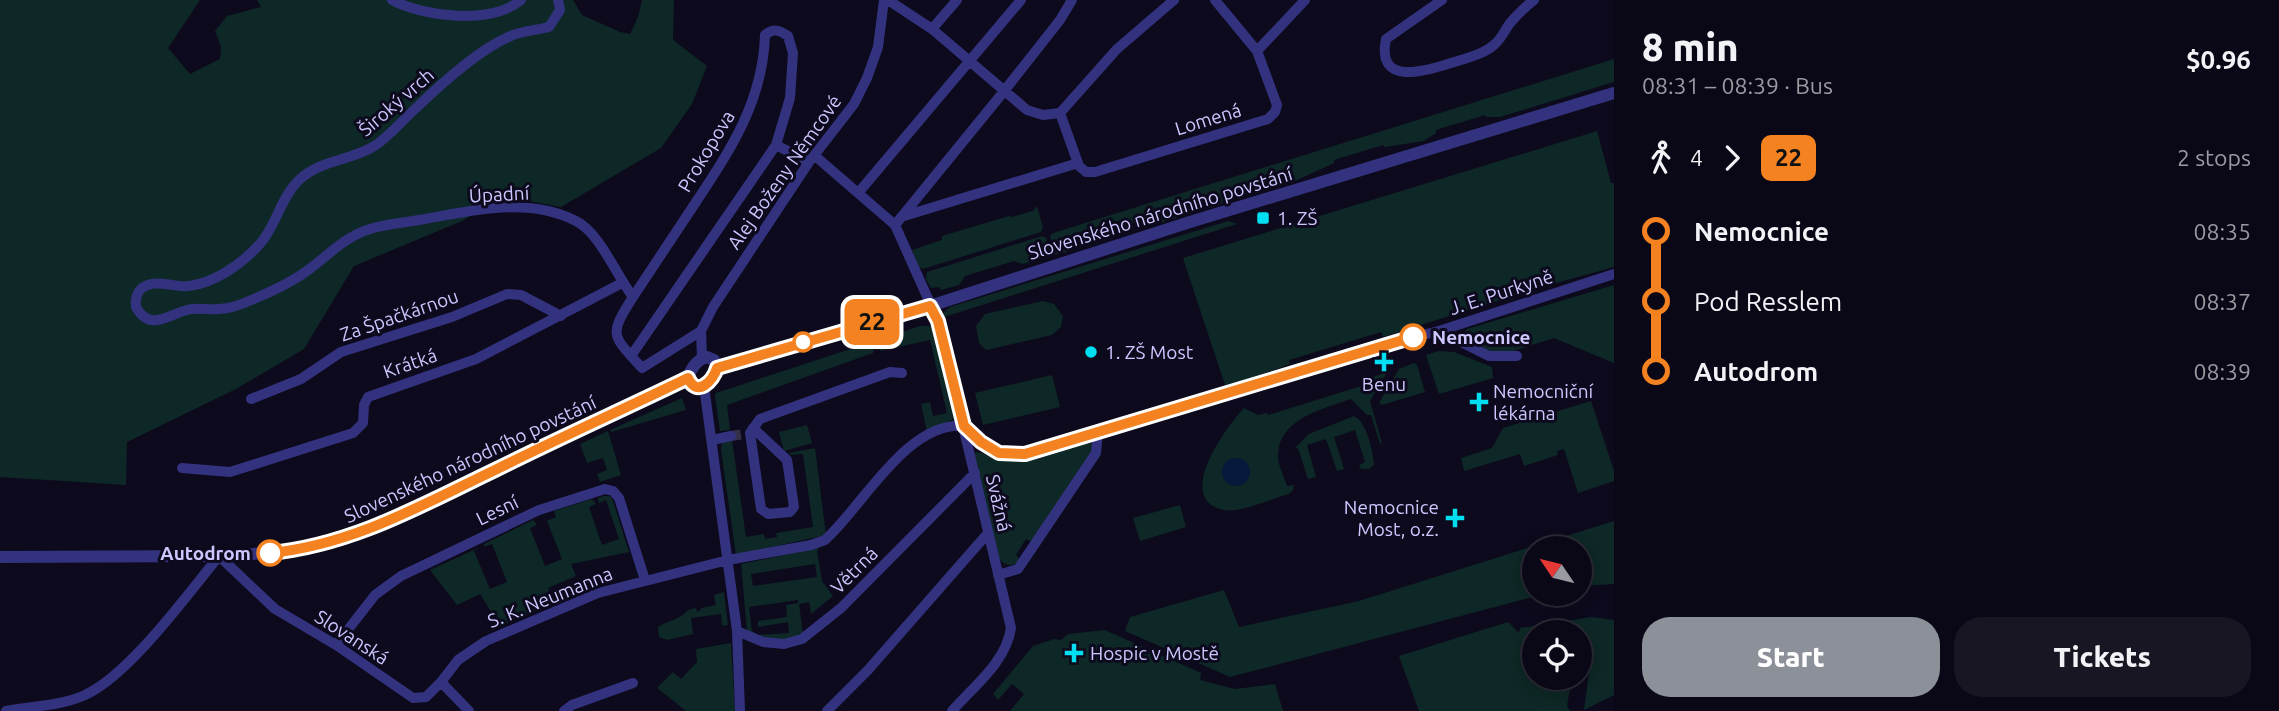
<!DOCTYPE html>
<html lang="en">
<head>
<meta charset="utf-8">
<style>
	body { margin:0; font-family:Ubuntu,sans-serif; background:#181623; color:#f1f3f6; height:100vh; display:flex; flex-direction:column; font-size:26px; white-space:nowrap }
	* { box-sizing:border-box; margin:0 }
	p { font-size:23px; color:#999aa1 }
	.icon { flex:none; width:38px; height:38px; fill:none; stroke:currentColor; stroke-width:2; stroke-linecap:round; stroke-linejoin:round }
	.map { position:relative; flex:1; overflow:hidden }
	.sheet { display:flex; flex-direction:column; background:#0a0816; width:665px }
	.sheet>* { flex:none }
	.badge { padding:0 14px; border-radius:10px; font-size:24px; line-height:46px }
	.needle { width:46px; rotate:305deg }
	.buttons { position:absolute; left:1522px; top:536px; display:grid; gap:14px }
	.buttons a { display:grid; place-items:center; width:70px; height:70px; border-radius:50%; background:#0a0816; box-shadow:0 4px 18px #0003,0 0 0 2px #2a2935; font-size:35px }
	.map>.badge { position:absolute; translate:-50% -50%; box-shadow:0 0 0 4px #fff }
	.legs { display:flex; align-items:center; gap:10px; height:77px; padding:0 28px; font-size:23px }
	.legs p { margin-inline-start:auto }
	.head { display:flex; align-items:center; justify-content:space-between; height:119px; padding:0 28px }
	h1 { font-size:38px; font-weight:800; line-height:52px }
	.button { display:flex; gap:14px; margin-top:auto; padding:14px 28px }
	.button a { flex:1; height:80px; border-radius:28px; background:#8c9099; color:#fff; font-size:28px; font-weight:800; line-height:80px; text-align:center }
	.button a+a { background:#181623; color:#f1f3f6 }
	ul { padding:0 28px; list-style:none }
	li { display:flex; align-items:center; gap:24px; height:70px; font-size:26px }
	li i { display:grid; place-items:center; width:10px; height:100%; margin:0 9px; background:currentColor }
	li i::after { content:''; width:18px; height:18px; margin:-9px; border:5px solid; border-radius:50%; background:#0a0816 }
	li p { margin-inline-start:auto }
	li:first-child i { background:linear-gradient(#0000 50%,currentColor 0) }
	li:last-child i { background:linear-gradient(currentColor 50%,#0000 0) }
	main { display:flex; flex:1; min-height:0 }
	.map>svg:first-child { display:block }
</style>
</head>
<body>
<main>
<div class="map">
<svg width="1614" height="711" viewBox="0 0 1614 711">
	<rect width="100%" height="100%" fill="#0d0a1d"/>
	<path fill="#0d2826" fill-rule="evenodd" d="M 0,0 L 200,0 L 168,48 L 190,74 L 220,59 L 221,47 L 215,31 L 227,16 L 261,7 L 257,0 L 573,0 L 582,15 L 620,32 L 630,34 L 638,17 L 642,0 L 674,0 L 673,40 L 707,66 L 692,104 L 661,148 L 561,207 L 529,201 L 496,201 L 462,221 L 354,266 L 304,349 L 236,389 L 127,442 L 126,485 L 0,477 Z
		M 1614,59 L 1614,82 L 1500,117 L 1486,117 L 1485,115 L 1436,130 L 1436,133 L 1424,141 L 1385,147 L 1383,145 L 1334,160 L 1334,163 L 1295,181 L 1280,181 L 1278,179 L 1228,194 L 1221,204 L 1157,224 L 1143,223 L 1141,221 L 1091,237 L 1091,239 L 1080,248 L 1055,255 L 1050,236 L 1053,233 Z
		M 1597,131 L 1611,183 L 1614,183 L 1614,267 L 1538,288 L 1383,337 L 1381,332 L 1289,360 L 1290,364 L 1255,377 L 1225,385 L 1183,258 Z
		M 1037,206 L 1043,227 L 1041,232 L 923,269 L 919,267 L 912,250 L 942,240 L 942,236 L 1009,216 L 1012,217 L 1033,211 Z
		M 1228,221 L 1237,224 L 941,318 L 943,313 L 950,307 Z
		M 1042,236 L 1046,238 L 1052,256 L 1023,264 L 1014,261 L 965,276 L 959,285 L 941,290 L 939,287 L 931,288 L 926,279 L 927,272 Z
		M 1614,285 L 1614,363 L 1554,338 L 1513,351 L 1493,352 L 1470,342 L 1471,338 L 1464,333 L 1467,329 Z
		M 1043,301 L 1054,304 L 1063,316 L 1061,327 L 1052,335 L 986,350 L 979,343 L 976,326 L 985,314 Z
		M 920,326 L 930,326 L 934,331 L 956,418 L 927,432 L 921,404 L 930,402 L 933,416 L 947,413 L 930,340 L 880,351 L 879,346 L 874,346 L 873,353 L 727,405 L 730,430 L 720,431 L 715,396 L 716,393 Z
		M 1439,351 L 1454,352 L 1492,367 L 1493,378 L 1439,394 L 1426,355 Z
		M 1414,363 L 1417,365 L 1425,392 L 1382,405 L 1379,403 L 1399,369 Z
		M 1384,373 L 1386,374 L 1370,401 L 1382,443 L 1380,444 L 1371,415 L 1367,415 L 1351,399 C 1323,409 1280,418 1278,454 C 1277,463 1284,477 1287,486 L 1294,485 L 1293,490 L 1289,494 C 1273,498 1241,513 1225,510 C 1172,501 1226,427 1244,408 L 1258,415 L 1267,413 L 1268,415 L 1374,382 L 1373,377 Z
		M 1052,375 L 1060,407 L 983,425 L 975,393 Z
		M 682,398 L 686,410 L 611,432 L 610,430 Z
		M 1591,401 L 1614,471 L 1614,481 L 1578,493 L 1564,449 L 1557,451 L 1558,455 L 1524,466 L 1520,454 L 1464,471 L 1461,458 L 1492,448 L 1503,428 Z
		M 1354,416 C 1367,422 1373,451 1374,465 L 1369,469 L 1361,469 L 1359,465 L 1365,462 L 1355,430 L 1334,437 L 1344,469 L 1337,471 L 1326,439 L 1307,445 L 1316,477 L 1308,479 L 1298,448 L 1294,449 L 1309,434 Z
		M 807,425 L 812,443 L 784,451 L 779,432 Z
		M 608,431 L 621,475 L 600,482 L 597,474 L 607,470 L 603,458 L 587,463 L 580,444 Z
		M 732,440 L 746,537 L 764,534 L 765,539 L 777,537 L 776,533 L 813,527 L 803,454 L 790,455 L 789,453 L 815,448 L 826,535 L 736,555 L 721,450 L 722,442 Z
		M 1087,442 L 1093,444 L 1093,450 L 1035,539 L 1030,541 L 1026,539 L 1016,555 L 1019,558 L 1017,563 C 1008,567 1005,565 998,558 L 974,455 L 976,452 C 989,453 1001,460 1015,461 C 1035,463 1067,448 1087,442 Z
		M 604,496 L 610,496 L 613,501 L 629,552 L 571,564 L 576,576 L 548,588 L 553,598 L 580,587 L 582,591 L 500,626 L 480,594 L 457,605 L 430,570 L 480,547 L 474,551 L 490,589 L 507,582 L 492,544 L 484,547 L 484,544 L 533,520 L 537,525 L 530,528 L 545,566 L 562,559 L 547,521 L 556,517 L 554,511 L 592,499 L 596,504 L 589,507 L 602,545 L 619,539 L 606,500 L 599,503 L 598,498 Z
		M 1180,505 L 1186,527 L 1140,541 L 1133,518 Z
		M 1614,521 L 1614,584 L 1580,586 L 1580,548 L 1535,548 L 1535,593 L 1548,593 L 1230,677 L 1125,631 L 1130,617 L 1224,590 L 1239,627 L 1359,601 Z
		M 819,548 L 817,551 L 822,581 L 833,596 L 811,614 L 809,602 L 799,604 L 803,634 C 784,643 765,644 747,631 L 741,564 ZM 815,564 L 817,577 L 753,586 L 751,574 ZM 798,600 L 798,603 L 786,605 L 787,617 L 758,621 L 758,627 L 788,622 L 789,633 L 758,635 L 752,631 L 749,607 Z
		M 724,592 L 728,625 L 722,626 L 721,614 L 691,618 L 693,634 L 667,640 L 659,637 L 658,627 C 667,621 682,619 688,610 L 696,608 L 697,612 L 701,610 L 701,608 L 716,605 L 714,595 Z
		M 1591,617 L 1614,620 L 1614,695 L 1584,710 L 1591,658 L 1580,656 L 1580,632 L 1535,632 L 1535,677 L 1572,677 L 1567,706 L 1570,711 L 1419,711 L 1399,656 L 1508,622 L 1519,633 L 1520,628 Z
		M 1105,630 L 1201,673 L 1200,680 L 1235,689 L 1275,684 L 1283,711 L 1010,711 L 1024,694 L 1012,684 L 998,700 L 993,694 L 1033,646 L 1054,639 L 1061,640 L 1068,634 Z
		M 731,643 L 735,711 L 686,711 L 657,688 L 673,672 L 681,679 L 697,662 L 696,649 Z"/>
	<path fill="#061a3b" d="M1222 472a14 14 0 1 1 28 0a14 14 0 1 1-28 0Z"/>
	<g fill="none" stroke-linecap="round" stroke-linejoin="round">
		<path stroke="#33304a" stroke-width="10" stroke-dasharray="10 5" stroke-linecap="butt" d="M 731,436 L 744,434"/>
		<path stroke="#33327f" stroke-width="10" d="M 392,0 C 424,17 491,25 521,0
			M 558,0 L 560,10 L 549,27 C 537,30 524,31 513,35 C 480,48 441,84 415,109 C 402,121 390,135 376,145 C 352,161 321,159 299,180 C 280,198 276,228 257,247 C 240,265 214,283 189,286 C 174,288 156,278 142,288 C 136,293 135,299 136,307 C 150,332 167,315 187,310 C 197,307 208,310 218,309 C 228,309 240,305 249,301 C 266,294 286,285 301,275 C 324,260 341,239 367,230 C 383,224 403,223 419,220 C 471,211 527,196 576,221 C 600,233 616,275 633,297
			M 888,0 L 932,29 L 1027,110 L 1043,115 L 1060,113 L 1117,49 L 1174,0
			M 1442,0 L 1386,39 C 1376,87 1426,71 1451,63 C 1466,58 1483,55 1495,44 C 1502,38 1505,29 1511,22 C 1518,14 1526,6 1534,0
			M 932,29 L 957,0
			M 1257,51 L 1305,0
			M 1060,113 L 1079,166 L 1086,172 L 1095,172 L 1268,119 L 1275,112 L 1277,105 L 1257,51 L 1215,0
			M 776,145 L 809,162
			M 814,155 L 895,225 L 938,321 L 1011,628 C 1006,662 974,686 952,711
			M 859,192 L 1021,0
			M 901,217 L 1078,163
			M 895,225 L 1005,90 L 1060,20 L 1072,0
			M 1439,331 L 1489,356 L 1517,356
			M 631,356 L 776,145 L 790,98 L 793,53 L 788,36 C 779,30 774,28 765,35 C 763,101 731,149 696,202 C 675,234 654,265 633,297 C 608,336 612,335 642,368 L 701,331
			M 702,358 L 701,331 L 713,307 L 809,162 L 854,104 L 867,78 L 878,47 L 884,0
			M 704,386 L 737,631 L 740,711
			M 251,399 L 301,379 L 341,352 L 452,317 L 507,294 L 521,295 L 561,316
			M 964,426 C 988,449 991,453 1025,454 L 1382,345 L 1439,331 L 1614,274
			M 750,433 L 761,509 L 768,514 L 790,512 L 794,507 L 787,460 L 753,428
			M 750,433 L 760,419 L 890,372 L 902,373
			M 712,440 L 731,436
			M 182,468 L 230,472 L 353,433 L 363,423 L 364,405 L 368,397 L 476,359 L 622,283
			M 998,575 L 1018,569 L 1096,453 L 1098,432
			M 737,631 L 763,642 L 784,644 L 802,639 L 841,608 L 975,473
			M 336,645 L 375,595 L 401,576 L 539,510 L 605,489 L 613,491 L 619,498 L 645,580
			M 441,682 L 458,660 L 486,641 L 598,593 L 728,560 L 811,545 L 825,540 C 863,506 907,421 964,426
			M 6,711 C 31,706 61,706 85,695 C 129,675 187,595 219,556 L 275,609 L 336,645 L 413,698 L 426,697 L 441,682 L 469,711
			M 564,711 L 572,705 L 633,683
			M 827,711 L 868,670 L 988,533"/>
		<path stroke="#33327f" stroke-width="12" d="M 717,367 L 930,306 L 1190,222 L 1614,93
			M 688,378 C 691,368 696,360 707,357 L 714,360 L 717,367
			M 688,378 C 697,398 713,381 717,367
			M 0,557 L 219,556 L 283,552 L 318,545 L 350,536 L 418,508 L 688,378"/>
	</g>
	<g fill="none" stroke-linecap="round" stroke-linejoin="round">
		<g stroke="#fff" stroke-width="16">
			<path id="line-1" d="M 270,553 C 352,545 422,505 495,470 C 559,438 624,409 688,378 C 697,398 713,381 717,368 L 930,306 L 938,321 L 964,426 L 981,442 L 999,453 L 1025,454 L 1413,337"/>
		</g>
		<use href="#line-1" stroke="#f58220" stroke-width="10"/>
	</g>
	<g fill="#00dff2" stroke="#0d0a1d" stroke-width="2.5">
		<rect x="1256" y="211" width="14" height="14" rx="3.5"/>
		<circle cx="1091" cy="352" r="7"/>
		<path d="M1380.5 351.5h7v7h7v7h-7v7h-7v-7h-7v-7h7z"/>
		<path d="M1475.5 391.5h7v7h7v7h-7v7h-7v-7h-7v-7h7z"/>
		<path d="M1451.5 507.5h7v7h7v7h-7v7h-7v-7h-7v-7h7z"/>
		<path d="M1070.5 642.5h7v7h7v7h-7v7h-7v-7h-7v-7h7z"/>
	</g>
	<g fill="#fff" stroke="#f58220" stroke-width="3.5">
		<circle cx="1413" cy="337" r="12"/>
		<circle cx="803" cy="342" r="9"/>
		<circle cx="270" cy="553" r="12"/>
	</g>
	<g text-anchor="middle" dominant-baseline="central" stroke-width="6" stroke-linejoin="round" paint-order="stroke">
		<g font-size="19" fill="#ccc7ff" stroke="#0d0a1d">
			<text transform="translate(396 102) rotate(-41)">Široký vrch</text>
			<text transform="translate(1208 119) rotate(-17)">Lomená</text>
			<text transform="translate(706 151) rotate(-59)">Prokopova</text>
			<text transform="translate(784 172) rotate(-55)">Alej Boženy Němcové</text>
			<text transform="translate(499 194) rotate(-3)">Úpadní</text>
			<text transform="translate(1160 213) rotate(-17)">Slovenského národního povstání</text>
			<text transform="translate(1501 292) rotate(-18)">J. E. Purkyně</text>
			<text transform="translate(399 315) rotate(-19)">Za Špačkárnou</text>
			<text transform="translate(410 363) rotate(-19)">Krátká</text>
			<text transform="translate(470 459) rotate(-25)">Slovenského národního povstání</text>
			<text transform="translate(999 503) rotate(77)">Svážná</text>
			<text transform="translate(497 510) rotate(-26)">Lesní</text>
			<text transform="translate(854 570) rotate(-45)">Větrná</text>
			<text transform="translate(550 597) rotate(-22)">S. K. Neumanna</text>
			<text transform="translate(352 637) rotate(33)">Slovanská</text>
		</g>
		<g font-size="19" fill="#ccc7ff" stroke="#0d0a1d" text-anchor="start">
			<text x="1277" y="218">1. ZŠ</text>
			<text x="1105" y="352">1. ZŠ Most</text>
			<text x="1384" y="384" text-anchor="middle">Benu</text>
			<text x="1493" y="391">Nemocniční<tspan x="1493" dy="22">lékárna</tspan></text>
			<text x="1439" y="507" text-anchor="end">Nemocnice<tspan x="1439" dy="22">Most, o.z.</tspan></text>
			<text x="1090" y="653">Hospic v Mostě</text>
		</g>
		<g font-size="19" font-weight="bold" fill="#ccc7ff" stroke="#0d0a1d" text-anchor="start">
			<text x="1432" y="337">Nemocnice</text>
			<text x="251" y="553" text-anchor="end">Autodrom</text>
		</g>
	</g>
</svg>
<div class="buttons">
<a><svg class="needle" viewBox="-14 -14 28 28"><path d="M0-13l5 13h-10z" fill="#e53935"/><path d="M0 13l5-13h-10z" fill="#999aa1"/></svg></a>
<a><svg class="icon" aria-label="locate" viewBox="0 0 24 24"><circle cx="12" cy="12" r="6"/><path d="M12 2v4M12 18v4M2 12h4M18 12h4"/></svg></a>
</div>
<b class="badge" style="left:872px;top:322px;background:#f58220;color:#111">22</b>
</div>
<section class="sheet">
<div class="head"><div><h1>8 min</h1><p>08:31 – 08:39 · Bus</p></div><b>$0.96</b></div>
<div class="legs"><svg class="icon" aria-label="walk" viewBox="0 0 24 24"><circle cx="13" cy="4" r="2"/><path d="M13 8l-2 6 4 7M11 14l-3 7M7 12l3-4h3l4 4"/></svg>4<svg class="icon" aria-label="forward" viewBox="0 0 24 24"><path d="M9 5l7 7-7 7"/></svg><b class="badge" style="background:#f58220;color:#111">22</b><p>2 stops</p></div>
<ul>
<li><i style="color:#f58220"></i><b>Nemocnice</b><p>08:35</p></li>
<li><i style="color:#f58220"></i><span>Pod Resslem</span><p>08:37</p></li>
<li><i style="color:#f58220"></i><b>Autodrom</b><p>08:39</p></li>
</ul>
<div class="button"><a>Start</a><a>Tickets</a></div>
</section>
</main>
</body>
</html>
